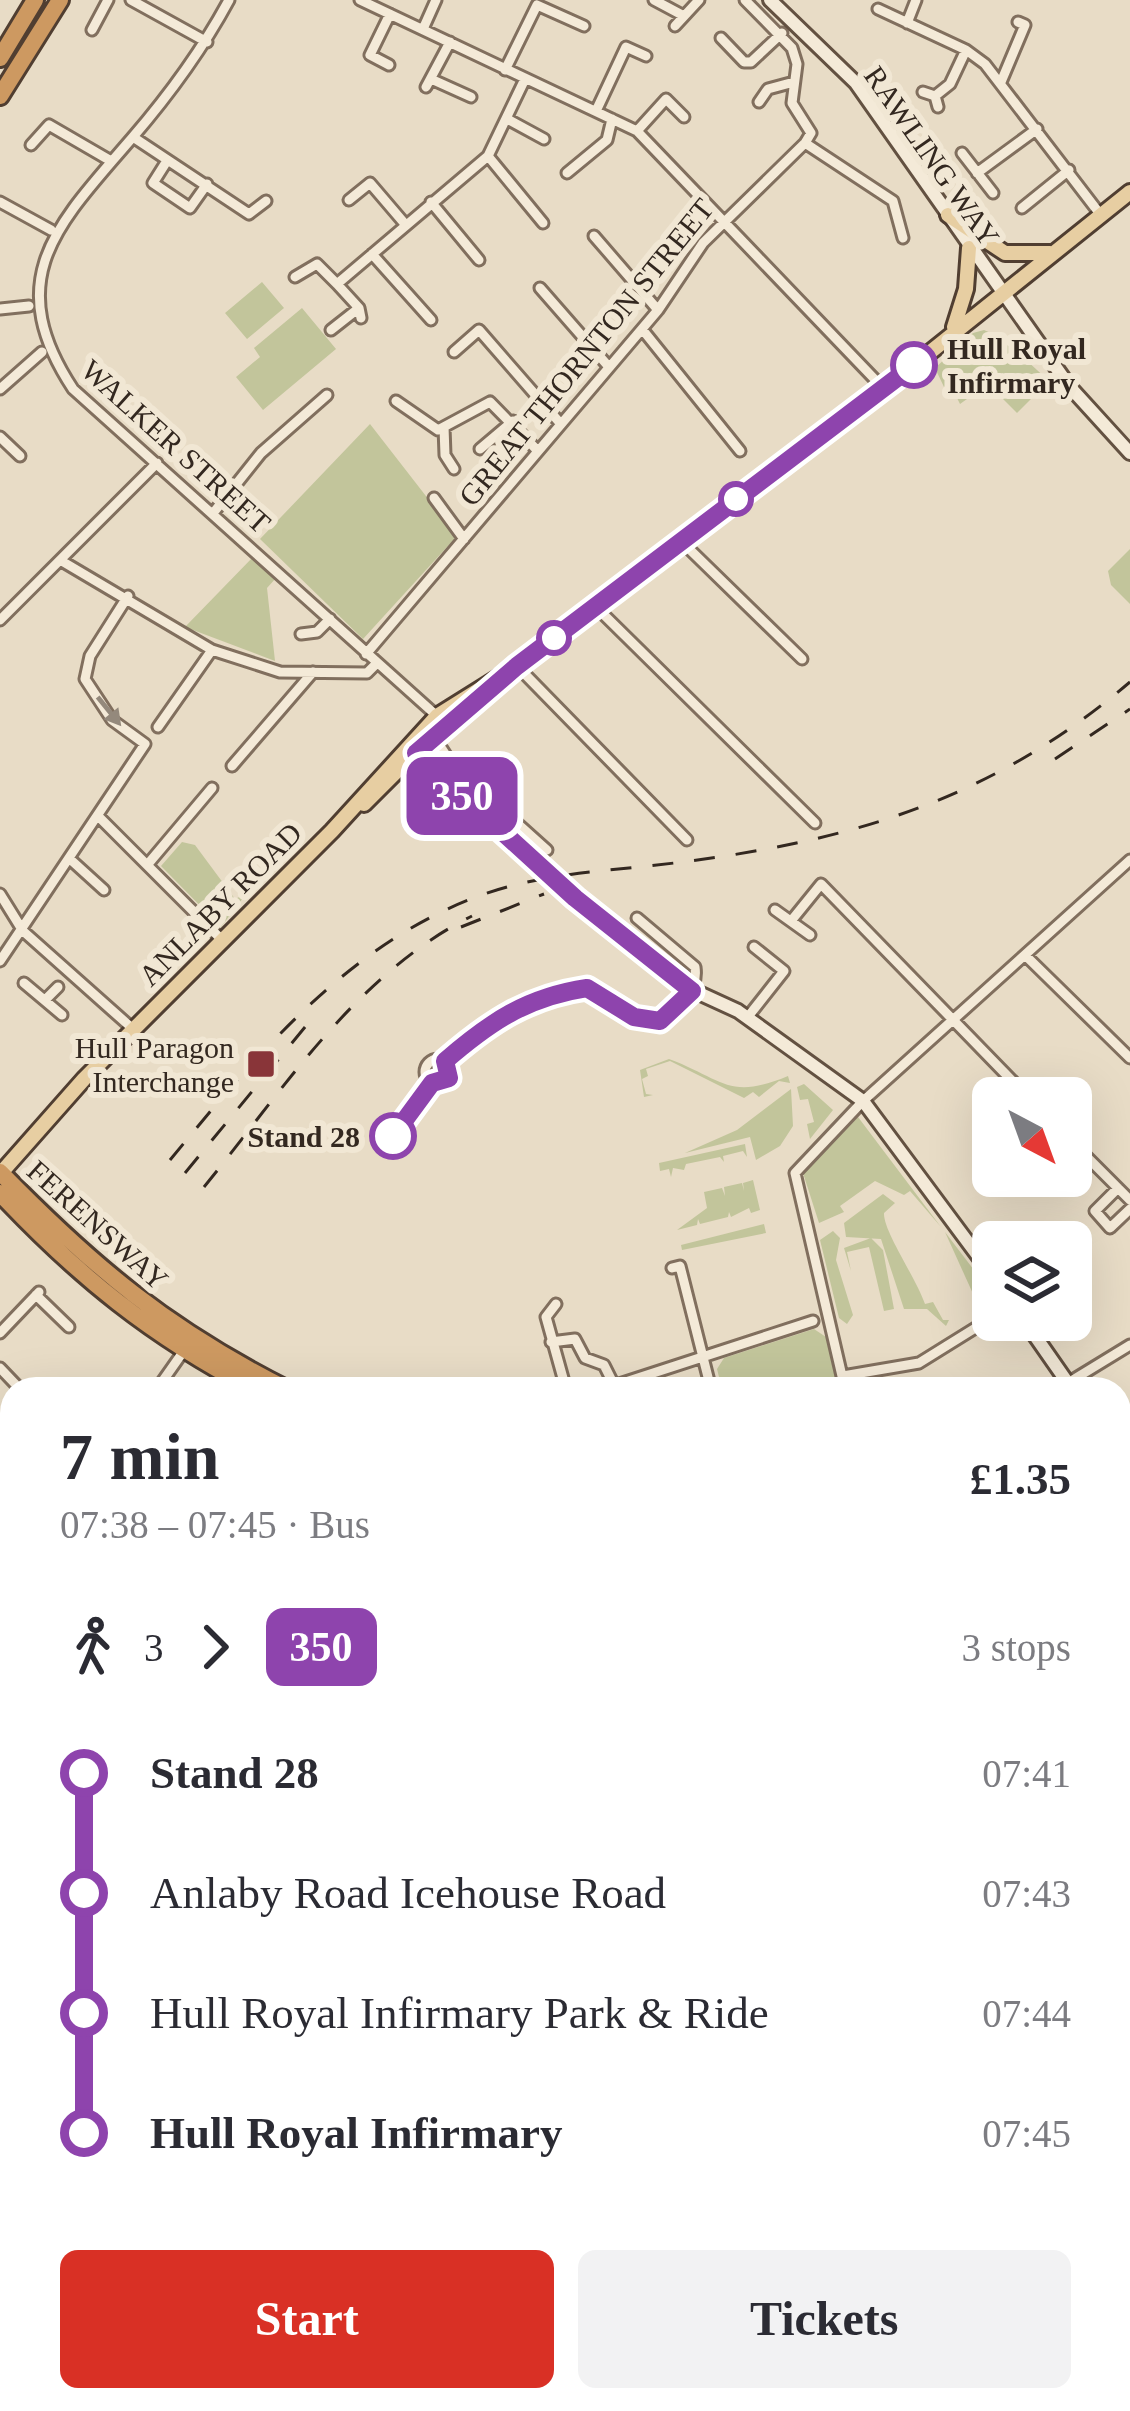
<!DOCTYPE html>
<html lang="en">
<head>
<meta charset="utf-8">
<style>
	body { margin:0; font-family:Georgia,serif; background:#f2f2f3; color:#2b2b33; height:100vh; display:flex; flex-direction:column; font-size:45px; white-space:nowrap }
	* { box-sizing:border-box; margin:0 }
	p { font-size:39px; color:#7c7c81 }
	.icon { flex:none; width:66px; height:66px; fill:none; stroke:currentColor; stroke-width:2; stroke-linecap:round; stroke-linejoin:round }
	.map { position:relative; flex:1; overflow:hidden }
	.drawer { position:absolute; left:0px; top:1377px; width:1131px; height:1035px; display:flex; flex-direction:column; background:#fff; border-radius:36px 36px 0 0; box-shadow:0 12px 48px #0002 }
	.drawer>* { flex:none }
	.badge { padding:0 24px; border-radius:18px; font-size:42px; line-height:78px }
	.needle { width:78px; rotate:139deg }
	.tools { position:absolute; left:972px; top:1077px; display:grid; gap:24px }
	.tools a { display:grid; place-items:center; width:120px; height:120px; border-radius:18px; background:#fff; box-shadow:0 12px 48px #0002; font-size:60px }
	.map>.badge { position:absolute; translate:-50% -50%; box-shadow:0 0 0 6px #fff }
	.legs { display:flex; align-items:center; gap:18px; height:132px; padding:0 60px; font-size:39px }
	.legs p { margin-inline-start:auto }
	.headline { display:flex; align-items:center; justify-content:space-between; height:204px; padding:0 60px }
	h1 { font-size:66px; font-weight:600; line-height:90px }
	.primary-button { display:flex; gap:24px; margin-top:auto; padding:24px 60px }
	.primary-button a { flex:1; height:138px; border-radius:18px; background:#d93025; color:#fff; font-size:48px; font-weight:600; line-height:138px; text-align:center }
	.primary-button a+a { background:#f2f2f3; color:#2b2b33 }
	ul { padding:0 60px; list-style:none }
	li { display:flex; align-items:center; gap:42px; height:120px; font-size:45px }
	li i { display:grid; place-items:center; width:18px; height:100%; margin:0 15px; background:currentColor }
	li i::after { content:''; width:30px; height:30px; margin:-15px; border:9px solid; border-radius:50%; background:#fff }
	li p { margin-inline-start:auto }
	li:first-child i { background:linear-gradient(#0000 50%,currentColor 0) }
	li:last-child i { background:linear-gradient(currentColor 50%,#0000 0) }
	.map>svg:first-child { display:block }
</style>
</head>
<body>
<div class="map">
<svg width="1130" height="2411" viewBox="0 0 1130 2411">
	<rect width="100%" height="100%" fill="#e8dcc6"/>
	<path fill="#c2c59b" d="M 262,282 L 284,308 L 247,339 L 225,313 Z
		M 302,308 L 336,349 L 263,410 L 236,377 L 260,357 L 254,348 Z
		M 984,330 L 1002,338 L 1049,381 L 1017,413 L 988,384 L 960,404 L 949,382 L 944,387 L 935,368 L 973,333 Z
		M 370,424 L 457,536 L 363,639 L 260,539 Z
		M 1130,549 L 1130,604 L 1111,585 L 1108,571 Z
		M 253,557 L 276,578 L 267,588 L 275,661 L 185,627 Z
		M 182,842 L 195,845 L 235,899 L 246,894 L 221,927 L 161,866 Z
		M 669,1059 C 723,1079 728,1101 788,1076 L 790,1083 L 779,1081 L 759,1097 L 753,1092 L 744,1098 L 670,1061 L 646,1069 L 648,1076 L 642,1079 L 646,1094 L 653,1095 L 644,1097 L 640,1070 Z
		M 804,1084 L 833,1110 L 810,1139 L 807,1124 L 814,1122 L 808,1099 L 800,1100 L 797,1087 Z
		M 791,1089 L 793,1126 L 780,1146 L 756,1160 L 750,1137 L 685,1153 L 737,1130 Z
		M 858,1117 L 941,1227 L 910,1191 L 904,1195 L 875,1181 L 840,1206 L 844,1212 L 819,1223 L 803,1173 Z
		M 745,1144 L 747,1157 L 743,1151 L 723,1156 L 724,1162 L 720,1157 L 686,1164 L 684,1170 L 673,1168 L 671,1177 L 669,1169 L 660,1171 L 659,1163 Z
		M 753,1180 L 760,1210 L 751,1213 L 749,1208 L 731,1217 L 729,1212 L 728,1217 L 700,1224 L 698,1219 L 697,1225 L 677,1230 L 707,1208 L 704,1192 L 722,1188 L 725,1196 L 724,1187 L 742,1183 L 744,1191 L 743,1183 Z
		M 883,1194 L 895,1203 L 884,1213 C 883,1231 915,1276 925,1304 L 933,1302 L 943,1320 L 949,1320 L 946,1326 L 927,1309 L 904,1309 L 881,1239 L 846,1237 L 844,1223 Z
		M 764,1224 L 766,1233 L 682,1250 L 681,1245 Z
		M 833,1231 L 840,1238 L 836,1260 L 853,1315 L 847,1324 L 839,1318 L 820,1240 Z
		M 945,1232 L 993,1295 L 993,1313 L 984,1318 Z
		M 871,1238 L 883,1250 L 894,1309 L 884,1311 L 869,1247 L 847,1252 L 851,1271 L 844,1248 Z
		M 814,1329 L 826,1337 L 838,1389 L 722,1389 L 717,1369 L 724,1358 Z
		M 1130,1547 L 1130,1661 L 1119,1666 L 1119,1553 Z
		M 0,2037 L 12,2044 L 12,2090 L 0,2090 Z"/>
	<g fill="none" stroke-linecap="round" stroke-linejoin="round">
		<g stroke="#816f5e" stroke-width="15">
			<path id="street" d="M 131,0 L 207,42
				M 229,0 C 202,50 169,95 132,138 C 58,224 0,278 73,389 L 437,716
				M 360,0 L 637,131 L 885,390
				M 654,0 L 684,16
				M 745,0 L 792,48 L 797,64 L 792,103 L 811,133 L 805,143
				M 878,9 L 966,50 L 985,64 L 1100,214
				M 907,23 L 916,0
				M 675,26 L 699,0
				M 423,29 L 436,0
				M 92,30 L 108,0
				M 721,38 L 744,62 L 751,62 L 782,33
				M 389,65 L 370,55 L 390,14
				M 505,70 L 537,5 L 584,26
				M 431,79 L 471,97
				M 1001,82 L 1025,25 L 1018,22
				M 426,87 L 450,42
				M 923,92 L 935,96 L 938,107
				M 935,96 L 950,84 L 966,50
				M 759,102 L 768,89 L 794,82
				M 596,111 L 626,47 L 646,56
				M 509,120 L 544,139
				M 637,131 L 666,99 L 684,117
				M 133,137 L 249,214 L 266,201
				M 805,143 L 893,201 L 903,238
				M 31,145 L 49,125 L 111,161
				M 962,153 L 993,193
				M 488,156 L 543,223
				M 165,164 L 153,183 L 190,208 L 207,184
				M 567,173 L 607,140 L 612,119
				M 977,173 L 1037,129
				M 349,200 L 370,183 L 405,224
				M 0,202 L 51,230
				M 431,202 L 479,260
				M 1022,208 L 1069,170
				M 594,236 L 658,310
				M 372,254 L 431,320
				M 295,277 L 317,264 L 337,284
				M 540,288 L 609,367
				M 0,309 L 29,306
				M 361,318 L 359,308 L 337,284 L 488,156 L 525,79
				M 642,329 L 740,451
				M 331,330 L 359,308
				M 454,352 L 479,330 L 560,423
				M 0,389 L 42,352
				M 396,401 L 438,430 L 490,402 L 537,450
				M 444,427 L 445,455 L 454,469
				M 0,437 L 20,456
				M 480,449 L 513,421
				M 434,498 L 464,539
				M 214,512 L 261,453 L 327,395
				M 681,541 L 802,659
				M 60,560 L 212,650 L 280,672 L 367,673 L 376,664
				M 595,606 L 815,823
				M 0,620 L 157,463
				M 301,634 L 317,632 L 330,619
				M 366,654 L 658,310 L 703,243 L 805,143
				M 517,666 L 687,840
				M 158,727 L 212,650
				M 425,743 L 442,749 L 453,766 L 547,850
				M 232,766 L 313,672
				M 99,817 L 223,941
				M 71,860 L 104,890
				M 148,864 L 212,788
				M 0,894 L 23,931 L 133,1029
				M 775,910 L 810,935
				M 791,921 L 821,884 L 1029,1098
				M 1025,955 L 1130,1058
				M 0,961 L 145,744 L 112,720 L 85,679 L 90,656 L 128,596
				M 24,983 L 62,1015
				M 45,1000 L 58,987
				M 747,1018 L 784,971 L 754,947
				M425 1072a13 13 0 1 1 26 0a13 13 0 1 1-26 0Z
				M 445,1061 C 490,1022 527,997 587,988 C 619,1004 652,1039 683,1003 C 692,991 697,982 695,967 L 637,918
				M 1071,1141 L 1130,1200
				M 1118,1188 L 1095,1211 L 1110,1228 L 1130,1209
				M 672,1268 L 680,1266 L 711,1389
				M 36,1295 L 69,1327
				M 556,1304 L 546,1317 L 566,1389
				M 0,1333 L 39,1292
				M 551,1342 L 575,1339 L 585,1358 L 604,1365 L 614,1385
				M 0,1368 L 20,1389
				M 843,1376 L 919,1363 L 993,1317
				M 157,1389 L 183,1352
				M 604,1389 L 813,1321
				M 845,1389 L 795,1173 L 863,1101 L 1130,860
				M 1058,1389 L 1130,1345
				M 0,1575 L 12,1562
				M 0,1710 L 12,1702
				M 1121,1739 L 1130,1754
				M 1119,1846 L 1130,1856
				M 0,1853 L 12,1863
				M 0,1872 L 12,1882
				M 0,1926 L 12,1907
				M 0,2022 L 12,2030
				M 0,2101 L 12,2106
				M 1119,2110 L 1130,2098
				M 0,2137 L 12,2119
				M 0,2150 L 12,2157
				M 1119,2331 L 1130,2328
				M 1119,2353 L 1130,2368
				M 196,2400 L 211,2411
				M 527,2400 L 545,2411
				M 764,2400 L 783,2411
				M 1002,2400 L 1008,2411
				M 36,2411 L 46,2400
				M 182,2411 L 189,2400
				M 448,2411 L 456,2400
				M 597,2411 L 604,2400
				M 669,2411 L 676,2400"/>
		</g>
		<g stroke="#635141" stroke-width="18">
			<path id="secondary" d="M 770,0 L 856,83 L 1069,386 L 1130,453
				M 677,983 L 738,1011 L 863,1101 L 993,1276
				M 1024,1320 L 1072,1389
				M 1119,1466 L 1130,1484"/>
		</g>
		<g stroke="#503e31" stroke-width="20">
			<path id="primary" d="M 948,215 L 1005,253 L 1050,253
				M 954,327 L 966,289 L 969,248
				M 364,804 L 425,743 L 480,699
				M 0,1174 L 84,1079 L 332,831 L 437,716 L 517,666 L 848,418 L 1130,192
				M 1119,2014 L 1130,2023"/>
		</g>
		<g stroke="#503e31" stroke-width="22">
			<path id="highway" d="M 0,58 L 35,0
				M 0,96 L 60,0
				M 0,1172 C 93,1267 167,1329 286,1389
				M 0,1193 C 79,1277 152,1336 254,1389
				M 0,2227 L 12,2219
				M 0,2243 L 12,2236"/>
		</g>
		<use href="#street" stroke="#f4ead8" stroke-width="9"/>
		<use href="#secondary" stroke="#f4ead8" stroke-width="12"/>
		<use href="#primary" stroke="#e7cea2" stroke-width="14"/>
		<use href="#highway" stroke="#cd9961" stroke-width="16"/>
		<path stroke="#332820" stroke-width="3" stroke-dasharray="21 21" stroke-linecap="butt" d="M 1055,759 L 1130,709
			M 461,927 L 544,894
			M 170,1160 C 255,1057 346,946 476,897 C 541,872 615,871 682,862 C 856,840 994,798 1130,682
			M 185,1173 L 310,1021
			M 204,1187 C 283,1090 357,973 472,916"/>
		<g stroke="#635141" stroke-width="18" stroke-linecap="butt">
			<path id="secondary-bridge" d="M 425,762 L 677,983"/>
		</g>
		<use href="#secondary-bridge" stroke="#f4ead8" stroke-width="12"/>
	</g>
	<defs><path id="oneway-solid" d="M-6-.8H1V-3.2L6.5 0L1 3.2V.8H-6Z" transform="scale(3)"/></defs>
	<use fill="#94897c" href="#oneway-solid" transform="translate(109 711) rotate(51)"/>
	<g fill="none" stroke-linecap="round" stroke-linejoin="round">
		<g stroke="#fff" stroke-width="27">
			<path id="line-1" d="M 393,1136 L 432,1083 L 449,1078 L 445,1061 C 490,1022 527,997 587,988 L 634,1017 L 660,1021 L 692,991 L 575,898 L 416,753 L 517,666 L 914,365"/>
		</g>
		<use href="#line-1" stroke="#8e44ad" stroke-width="18"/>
	</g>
	<g fill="#fff" stroke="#8e44ad" stroke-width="6">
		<circle cx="914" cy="365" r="21"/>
		<circle cx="736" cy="499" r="15"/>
		<circle cx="554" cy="638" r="15"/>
		<circle cx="393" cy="1136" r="21"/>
	</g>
	<rect fill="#893539" stroke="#f1e7d4" stroke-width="4.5" x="246" y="1049" width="30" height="30" rx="6"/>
	<g text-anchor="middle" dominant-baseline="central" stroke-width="12" stroke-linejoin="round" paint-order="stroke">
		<g font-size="30" fill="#332820" stroke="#f1e7d4">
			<text transform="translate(932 156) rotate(55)">RAWLING WAY</text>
			<text transform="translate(586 352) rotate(-51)">GREAT THORNTON STREET</text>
			<text transform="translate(176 446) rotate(42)">WALKER STREET</text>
			<text transform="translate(220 904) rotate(-45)">ANLABY ROAD</text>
			<text transform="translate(98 1225) rotate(42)">FERENSWAY</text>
		</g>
		<g font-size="30" font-weight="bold" fill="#332820" stroke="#f1e7d4" text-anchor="start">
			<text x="947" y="348">Hull Royal<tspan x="947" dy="34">Infirmary</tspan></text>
			<text x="360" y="1136" text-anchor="end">Stand 28</text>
		</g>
		<g font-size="30" fill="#332820" stroke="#f1e7d4" text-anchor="end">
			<text x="234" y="1047">Hull Paragon<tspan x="234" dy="34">Interchange</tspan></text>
		</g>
	</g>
</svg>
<div class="tools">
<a><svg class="needle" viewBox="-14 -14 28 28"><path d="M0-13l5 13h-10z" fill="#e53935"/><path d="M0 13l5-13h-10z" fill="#7c7c81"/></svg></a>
<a><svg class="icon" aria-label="layers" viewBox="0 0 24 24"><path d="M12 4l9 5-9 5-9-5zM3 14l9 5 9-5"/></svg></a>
</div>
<b class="badge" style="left:462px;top:796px;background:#8e44ad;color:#fff">350</b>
<section class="drawer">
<div class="headline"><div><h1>7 min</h1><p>07:38 – 07:45 · Bus</p></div><b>£1.35</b></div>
<div class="legs"><svg class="icon" aria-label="walk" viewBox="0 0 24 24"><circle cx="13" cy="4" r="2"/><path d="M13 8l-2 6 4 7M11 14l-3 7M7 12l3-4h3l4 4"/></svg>3<svg class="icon" aria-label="forward" viewBox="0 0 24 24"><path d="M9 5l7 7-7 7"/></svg><b class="badge" style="background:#8e44ad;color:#fff">350</b><p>3 stops</p></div>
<ul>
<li><i style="color:#8e44ad"></i><b>Stand 28</b><p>07:41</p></li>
<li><i style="color:#8e44ad"></i><span>Anlaby Road Icehouse Road</span><p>07:43</p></li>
<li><i style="color:#8e44ad"></i><span>Hull Royal Infirmary Park &amp; Ride</span><p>07:44</p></li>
<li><i style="color:#8e44ad"></i><b>Hull Royal Infirmary</b><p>07:45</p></li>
</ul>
<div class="primary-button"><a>Start</a><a>Tickets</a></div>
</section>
</div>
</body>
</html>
